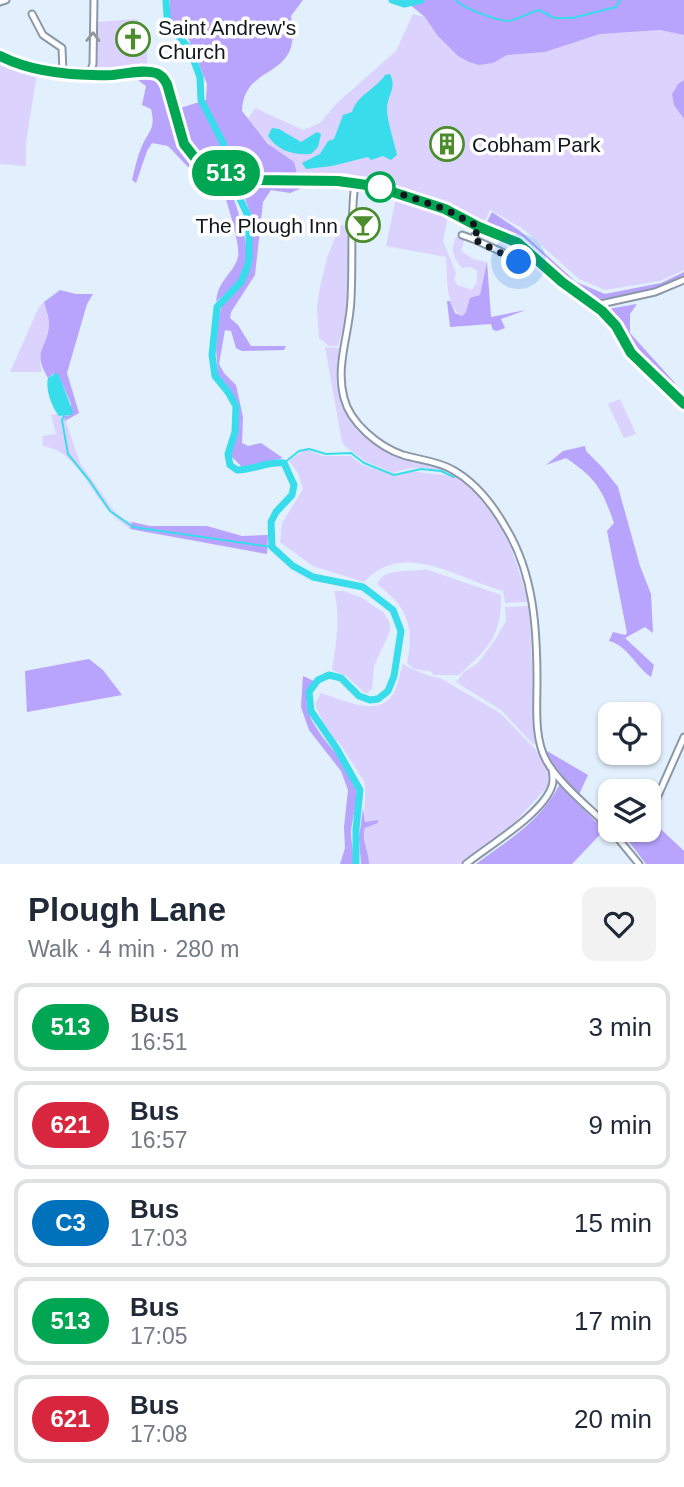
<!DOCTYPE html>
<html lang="en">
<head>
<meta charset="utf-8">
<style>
	body { margin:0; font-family:Arial,sans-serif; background:#f2f2f3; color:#1f2937; height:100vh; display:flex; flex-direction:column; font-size:26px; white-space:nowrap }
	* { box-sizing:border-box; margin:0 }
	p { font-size:23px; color:#747a83 }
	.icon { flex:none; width:38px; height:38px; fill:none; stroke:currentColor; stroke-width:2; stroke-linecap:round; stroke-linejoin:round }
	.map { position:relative; height:864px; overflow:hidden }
	.sheet { display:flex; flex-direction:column; background:#fff; flex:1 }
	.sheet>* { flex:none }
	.badge { padding:0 14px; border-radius:23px; font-size:24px; line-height:46px }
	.buttons { position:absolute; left:598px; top:702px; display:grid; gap:14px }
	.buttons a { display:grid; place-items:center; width:63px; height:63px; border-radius:14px; background:#fff; box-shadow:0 2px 5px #0004; font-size:35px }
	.you { position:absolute; width:35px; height:35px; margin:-18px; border:5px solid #fff; border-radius:50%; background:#1a73e8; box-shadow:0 0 0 10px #1a73e833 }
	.map>.badge { position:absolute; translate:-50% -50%; box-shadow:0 0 0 4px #fff }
	.round { display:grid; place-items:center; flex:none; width:74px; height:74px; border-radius:14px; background:#f2f2f3 }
	.overview { display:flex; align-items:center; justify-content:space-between; height:119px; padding:0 28px }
	h1 { font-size:33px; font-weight:700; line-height:52px }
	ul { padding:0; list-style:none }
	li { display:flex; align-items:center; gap:21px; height:88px; margin:0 14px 10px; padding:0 14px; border:4px solid #e0e1e3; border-radius:14px }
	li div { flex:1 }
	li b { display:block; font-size:26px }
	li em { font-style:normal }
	li .badge { min-width:77px; font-weight:700; text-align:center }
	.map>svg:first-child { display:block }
</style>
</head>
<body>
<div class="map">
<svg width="684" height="864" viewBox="0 0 684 864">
	<rect width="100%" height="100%" fill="#e2effc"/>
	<path fill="#dbd3fd" d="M 413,14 L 425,17 L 437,35 L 493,62 L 507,55 L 545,52 L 600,34 L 660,30 L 684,35 L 684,80 L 674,89 L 681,116 L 684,119 L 684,270 L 660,281 L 605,290 L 579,279 L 522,228 L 490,210 L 483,225 L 434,201 L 393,186 L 346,173 L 298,178 L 248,119 L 255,108 L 303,130 L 320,123 L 337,103 L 396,51 Z
		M 137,19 L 147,42 L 147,70 L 110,72 L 95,69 L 97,22 Z
		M 0,60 L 35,73 L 36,80 L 26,142 L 26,166 L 0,164 Z
		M 396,198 L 440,211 L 448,216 L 443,241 L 456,273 L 454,279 L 457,285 L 472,290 L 477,282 L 477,271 L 471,267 L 462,268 C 453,256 450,252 456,237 L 465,238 L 461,251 L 473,259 L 487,262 L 480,296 L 462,316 C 444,306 448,275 446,257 L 386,246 Z
		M 340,225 L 347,226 C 351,265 350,308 338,346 L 329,346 L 319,338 L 317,306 L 320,287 L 327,258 Z
		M 44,302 C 46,309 49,318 49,326 C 47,344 36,351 42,372 L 10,372 L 39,307 Z
		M 325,347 L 340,348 C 339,360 335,374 337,386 C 342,427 378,449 413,461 C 434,468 454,472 472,487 C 502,512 518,565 528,602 L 505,603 L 503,591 C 458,579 404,539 364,582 L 313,566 L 280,542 L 282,523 L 303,489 L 298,473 L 289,461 L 305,449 L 323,456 L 351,456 L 362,465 L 397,476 L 409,471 L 451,476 C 434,467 412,465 393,473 L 364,461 C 358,453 348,452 342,442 Z
		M 620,399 L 636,434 L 624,438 L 608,404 Z
		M 57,414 L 64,416 L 80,463 L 114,511 L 125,520 L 132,522 L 130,529 C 123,524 115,518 109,511 C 88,488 76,451 43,446 L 42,436 L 56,434 L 51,415 Z
		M 425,569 L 501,595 C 502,636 488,648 459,675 L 434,675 L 430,671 L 414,669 L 407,663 C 415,626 407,607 377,584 C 384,567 409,573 425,569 Z
		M 334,591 L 344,591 L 362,598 L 383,612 L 389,621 L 390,631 L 374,666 L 372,689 L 366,694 L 346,676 L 332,670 C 336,643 341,618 334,591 Z
		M 529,606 L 536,743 L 533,744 L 501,710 L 456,682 L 464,672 L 478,663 L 495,640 L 506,621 L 505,607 Z
		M 403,664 C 410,669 433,678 440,678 L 500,713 L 535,749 L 542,758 L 549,772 L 548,786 L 508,830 L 490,845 L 460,864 L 369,864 C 369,851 362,839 365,828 L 378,823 L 377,820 L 365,822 C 363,808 367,794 364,781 L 338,741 L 335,741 C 329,729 320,719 315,704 L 321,693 C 341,699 375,717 391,697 C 398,689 399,674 403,664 Z"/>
	<path fill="#b8a3fd" d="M 170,0 L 303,0 L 291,16 C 304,83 244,60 242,111 L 268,144 L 294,162 L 298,178 L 250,174 L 211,163 L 184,136 L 177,109 L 206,100 L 207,84 L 189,40 L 170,17 Z
		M 404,0 L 684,0 L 684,35 L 660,30 L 600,34 L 545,52 L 507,55 L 493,63 L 479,65 L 469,62 L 458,56 L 437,35 L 425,17 Z
		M 140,77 L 154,79 C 174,104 170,144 196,164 C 204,171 216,175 226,179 C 236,204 257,255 240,279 C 234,288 223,295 216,302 C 218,279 233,275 238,257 C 241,245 226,200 222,186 L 189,168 L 168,146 L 152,143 L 147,151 L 136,183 L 132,180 C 135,169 137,157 142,146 C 149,130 156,129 151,109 L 142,105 L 146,86 L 139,81 Z
		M 684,80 L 684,119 L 674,105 L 672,94 L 678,84 Z
		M 234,181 C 256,186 279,185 302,188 L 290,193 L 271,190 L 263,202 L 255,275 L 231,312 L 230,318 L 238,325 L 251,346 L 286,346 L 284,350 L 242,351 L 236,348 L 231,331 L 225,330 L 219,364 L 224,373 L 236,385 L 243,417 L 242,443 L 248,446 L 261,443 L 283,458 L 242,467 L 231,456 L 239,409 L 231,392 L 218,376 L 216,349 L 219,316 L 222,305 L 239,288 L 252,260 L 251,215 L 244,196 Z
		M 492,212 L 520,231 L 576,282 L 605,294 L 661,283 L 684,272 L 684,278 L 660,288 L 598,302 L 560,278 L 546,262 L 527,246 L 501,231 L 485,226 Z
		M 487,262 L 491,317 L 526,310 L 501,319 L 505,328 L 497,331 L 493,330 L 491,324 L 450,327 L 447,301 L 450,301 L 455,313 L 462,316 L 466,312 L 470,298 L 480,295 Z
		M 60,290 L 76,294 L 93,294 L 87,304 L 67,373 L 79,413 L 65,421 L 64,416 L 71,415 L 71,404 L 59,376 L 53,374 L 48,378 C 31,350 48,349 49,324 C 49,317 46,309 44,302 Z
		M 637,304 L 630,314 L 630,333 L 675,383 L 673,386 L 651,365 L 608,309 Z
		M 585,446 L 586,451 L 602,467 L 618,487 L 640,566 L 651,594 L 653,633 L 645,627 L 625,638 L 654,665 L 651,677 C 636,667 628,646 609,641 L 613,632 L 625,635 L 627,633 L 607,531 L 614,523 C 602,489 597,479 566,458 L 546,465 L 563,451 Z
		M 132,522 L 150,526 L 207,526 L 242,536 L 268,535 L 267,554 L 130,529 Z
		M 89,659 L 103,670 L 122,695 L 27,712 L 25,671 Z
		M 303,676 L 314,681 C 285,718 350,754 356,789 C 358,803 352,818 351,832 C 351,842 354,853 353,864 L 340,864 L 345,848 L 344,827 L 348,790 L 341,771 L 309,730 L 301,707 Z
		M 547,751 L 588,775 L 576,801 L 596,822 L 611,804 L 611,823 L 572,864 L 476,864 C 510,839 546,818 563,777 L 549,758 Z
		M 363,808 L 365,822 L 378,820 L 378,823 L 365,828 C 361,839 369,851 369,864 L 361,864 L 359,838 Z
		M 649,818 L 684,851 L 684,864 L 646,864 L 620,830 L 649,830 Z"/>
	<path fill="#39dceb" d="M 390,74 C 397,88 388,94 387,108 C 386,117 395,145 397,155 L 391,160 L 383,156 L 371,160 L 368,157 L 332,166 L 306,169 L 302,163 L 320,154 L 328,141 L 334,139 L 343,115 L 352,112 C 358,94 375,90 385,75 Z
		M 272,128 L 279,129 L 301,142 L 317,132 L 321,134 L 318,147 L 311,154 C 293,155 278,151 268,136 Z
		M 56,373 L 59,375 L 73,412 L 71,415 L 59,416 C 52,407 45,389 48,378 Z"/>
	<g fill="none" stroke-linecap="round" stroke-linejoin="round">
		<path stroke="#39dceb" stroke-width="2" d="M 456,0 C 462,8 496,20 507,21 C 517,21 529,12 539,10 L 554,18 L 572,18 L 616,7 L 620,0
			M 64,416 L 62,420 L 68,454 L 89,480 L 110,511 L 133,527 L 272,547
			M 284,463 L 299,451 L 309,449 L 326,454 L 351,453 L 364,463 L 394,475 L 421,469 L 441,471 L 454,477"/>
		<path stroke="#39dceb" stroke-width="7" d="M 166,0 L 167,17 L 171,28 L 189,48 L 200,77 L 201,100 L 223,143 L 231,180 L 249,218 L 249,259 L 247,268 L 241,282 L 217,307 L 212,355 L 215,376 L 228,392 L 236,406 L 235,432 L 228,454 L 230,465 L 237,470 C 253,470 268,461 284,463 L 294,485 L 292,495 L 276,512 L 271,522 L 272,547 L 293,566 L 313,577 L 363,587 L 393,610 L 401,631 L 394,676 L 388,691 L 378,699 L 370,700 L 359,696 L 341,678 L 329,675 L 318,680 L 309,692 L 311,711 L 337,749 L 360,790 L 356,829 L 356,864
			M 392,0 L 404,4 L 421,0"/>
		<g stroke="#8a99a8" stroke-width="9">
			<path id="minor" d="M 0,2 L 6,0
				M 32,14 L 43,35 L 62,48 L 63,72
				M 0,56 L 37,69 L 110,75 L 158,74 L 165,81 L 184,144 L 192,155 L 204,164 L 227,173 L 256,179 L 338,181 L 374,186 L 445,209 L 479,227 L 511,239 L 532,254 L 562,282 L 602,311 L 616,326 L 631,353 L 684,404
				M 90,73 L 93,64 L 94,0
				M 355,182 C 350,221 353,260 351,299 C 350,332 335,365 344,398 C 350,423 379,447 403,455 C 420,460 438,461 453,470 C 476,483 493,505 506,528 C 534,574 537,629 537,682 C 537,706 534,738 546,760 C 559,784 591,809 611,829
				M 462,235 L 473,239 L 479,227
				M 473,239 L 502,252 L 524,266
				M 596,305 L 655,292 L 684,280
				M 649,816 L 684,737
				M 611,830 L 639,864
				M 619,838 L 631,830
				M 466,864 C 488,846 543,814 552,786 C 554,781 553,775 552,769"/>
		</g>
		<use href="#minor" stroke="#fff" stroke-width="5"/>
	</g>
	<defs><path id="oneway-chevron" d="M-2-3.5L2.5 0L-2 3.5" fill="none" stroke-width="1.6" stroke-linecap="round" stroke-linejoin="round" transform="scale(1.75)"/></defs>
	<use stroke="#949799" href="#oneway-chevron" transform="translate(93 37) rotate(-89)"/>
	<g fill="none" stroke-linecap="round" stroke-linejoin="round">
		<g stroke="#fff" stroke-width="16">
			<path id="line" d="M 0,56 C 33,73 76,76 112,75 C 126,74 142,69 156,73 C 162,75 164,79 167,84 L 184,144 L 195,158 L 204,164 L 227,173 L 256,180 L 338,181 L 374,186 L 445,209 L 479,227 L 518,243 L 562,282 L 602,311 L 616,326 L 631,353 L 684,404"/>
		</g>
		<use href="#line" stroke="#00a651" stroke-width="10"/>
		<path stroke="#11171c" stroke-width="7" stroke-dasharray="0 12.6" d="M 380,187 L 445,209 L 479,227 L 473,239 L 519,262"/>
	</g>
	<defs>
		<g id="church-ring" transform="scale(1.75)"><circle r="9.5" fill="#fff" stroke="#4b8c2d" stroke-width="1.5"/><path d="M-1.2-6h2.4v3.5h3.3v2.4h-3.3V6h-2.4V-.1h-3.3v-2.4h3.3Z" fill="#4b8c2d"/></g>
		<g id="building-ring" transform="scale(1.75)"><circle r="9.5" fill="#fff" stroke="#4b8c2d" stroke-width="1.5"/><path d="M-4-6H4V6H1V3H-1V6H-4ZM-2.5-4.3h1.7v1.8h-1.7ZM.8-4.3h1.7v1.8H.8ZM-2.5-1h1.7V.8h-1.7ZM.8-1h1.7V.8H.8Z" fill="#4b8c2d"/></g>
		<g id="bar-ring" transform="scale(1.75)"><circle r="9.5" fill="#fff" stroke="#4b8c2d" stroke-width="1.5"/><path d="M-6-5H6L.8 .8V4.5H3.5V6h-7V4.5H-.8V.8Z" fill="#4b8c2d"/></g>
	</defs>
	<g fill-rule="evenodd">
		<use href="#church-ring" x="133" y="39"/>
		<use href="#building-ring" x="447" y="144"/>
		<use href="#bar-ring" x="363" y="225"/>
	</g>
	<circle fill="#fff" stroke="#00a651" stroke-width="3.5" cx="380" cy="187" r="14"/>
	<g text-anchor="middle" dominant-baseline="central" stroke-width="7" stroke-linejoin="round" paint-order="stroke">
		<g font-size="21" fill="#11171c" stroke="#fff" text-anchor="start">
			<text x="158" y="27">Saint Andrew's<tspan x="158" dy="24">Church</tspan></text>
			<text x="472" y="144">Cobham Park</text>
			<text x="338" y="225" text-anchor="end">The Plough Inn</text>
		</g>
	</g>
</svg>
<div class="buttons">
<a><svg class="icon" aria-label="locate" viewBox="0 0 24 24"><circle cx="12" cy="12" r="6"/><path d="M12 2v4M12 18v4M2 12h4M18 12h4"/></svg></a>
<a><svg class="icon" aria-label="layers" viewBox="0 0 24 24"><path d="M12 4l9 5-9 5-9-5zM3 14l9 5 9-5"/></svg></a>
</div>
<div class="you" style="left:519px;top:262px"></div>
<b class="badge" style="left:226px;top:173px;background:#00a651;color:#fff">513</b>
</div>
<section class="sheet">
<div class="overview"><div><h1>Plough Lane</h1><p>Walk · 4 min · 280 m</p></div><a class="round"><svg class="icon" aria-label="heart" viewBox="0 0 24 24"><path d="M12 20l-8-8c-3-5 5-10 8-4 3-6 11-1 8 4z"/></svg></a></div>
<ul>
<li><span class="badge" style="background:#00a651;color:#fff">513</span><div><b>Bus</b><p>16:51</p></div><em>3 min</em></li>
<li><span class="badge" style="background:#d7263d;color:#fff">621</span><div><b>Bus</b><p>16:57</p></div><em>9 min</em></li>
<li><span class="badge" style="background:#0072bc;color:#fff">C3</span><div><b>Bus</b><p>17:03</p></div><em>15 min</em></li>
<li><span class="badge" style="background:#00a651;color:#fff">513</span><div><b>Bus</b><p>17:05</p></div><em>17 min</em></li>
<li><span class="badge" style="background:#d7263d;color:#fff">621</span><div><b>Bus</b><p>17:08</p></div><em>20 min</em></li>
</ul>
</section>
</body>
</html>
